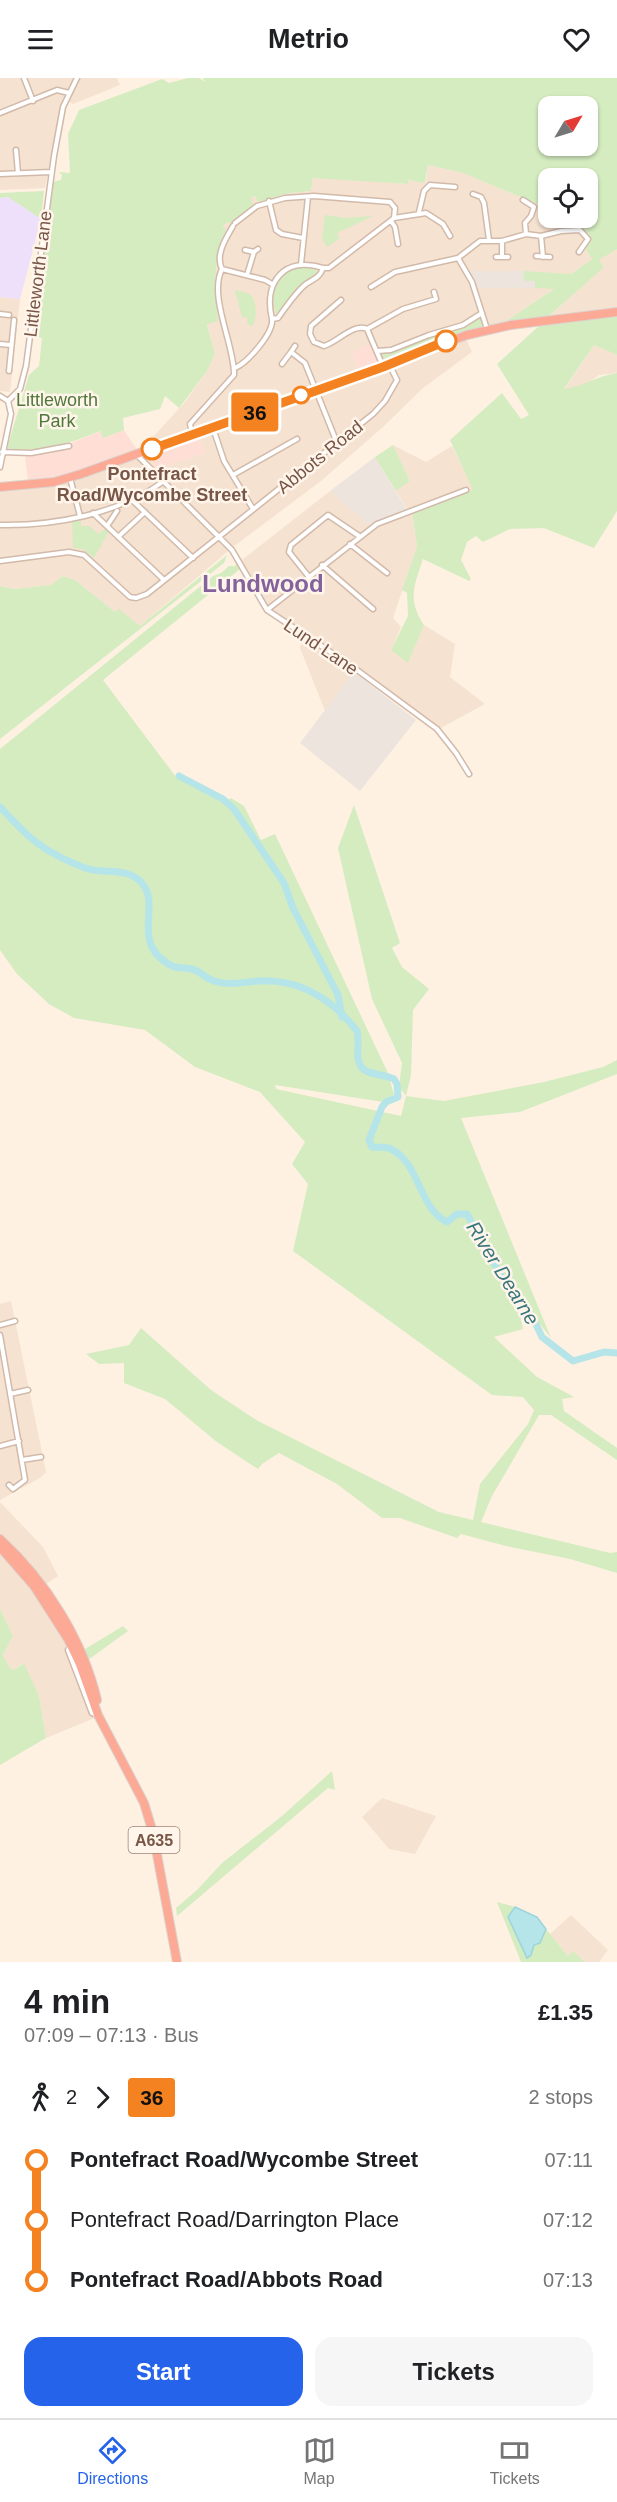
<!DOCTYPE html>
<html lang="en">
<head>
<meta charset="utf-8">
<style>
	body { margin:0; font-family:Helvetica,sans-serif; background:#f6f6f6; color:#202124; height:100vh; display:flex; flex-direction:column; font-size:22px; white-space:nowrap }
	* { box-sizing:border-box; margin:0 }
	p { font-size:20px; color:#757577 }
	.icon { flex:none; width:33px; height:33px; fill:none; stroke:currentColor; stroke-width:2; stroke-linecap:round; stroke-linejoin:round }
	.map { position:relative; height:1884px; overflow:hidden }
	.side { display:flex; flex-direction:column; background:#fff; flex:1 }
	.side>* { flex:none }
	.badge { padding:0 12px; border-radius:4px; font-size:21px; line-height:39px }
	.needle { width:39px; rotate:52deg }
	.controls { position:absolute; left:538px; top:18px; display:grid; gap:12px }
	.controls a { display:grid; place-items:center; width:60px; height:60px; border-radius:12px; background:#fff; box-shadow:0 2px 4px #0004; font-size:30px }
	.map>.badge { position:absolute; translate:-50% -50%; box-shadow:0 0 0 3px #fff }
	.legs { display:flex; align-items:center; gap:9px; height:66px; padding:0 24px; font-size:20px }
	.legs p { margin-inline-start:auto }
	.headline { display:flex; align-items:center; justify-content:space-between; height:102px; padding:0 24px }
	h1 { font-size:33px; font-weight:800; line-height:45px }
	.primary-button { display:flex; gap:12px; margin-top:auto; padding:12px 24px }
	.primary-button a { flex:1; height:69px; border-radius:18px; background:#2563eb; color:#fff; font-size:24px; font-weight:800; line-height:69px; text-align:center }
	.primary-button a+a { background:#f6f6f6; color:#202124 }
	ul { padding:0 24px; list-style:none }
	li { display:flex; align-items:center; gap:21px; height:60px; font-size:22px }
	li i { display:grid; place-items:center; width:9px; height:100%; margin:0 8px; background:currentColor }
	li i::after { content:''; width:15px; height:15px; margin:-8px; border:4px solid; border-radius:50%; background:#fff }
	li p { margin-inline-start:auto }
	li:first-child i { background:linear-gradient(#0000 50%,currentColor 0) }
	li:last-child i { background:linear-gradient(currentColor 50%,#0000 0) }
	header { display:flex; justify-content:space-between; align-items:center; height:78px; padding:0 24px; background:#fff; font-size:27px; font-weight:800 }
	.tabs { display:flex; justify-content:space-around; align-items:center; height:84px; border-top:2px solid #e0e0e0; background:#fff; font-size:16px; color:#757577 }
	.tabs a { display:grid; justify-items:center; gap:3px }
	.tabs .current { color:#2563eb }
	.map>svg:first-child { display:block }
</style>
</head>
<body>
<header><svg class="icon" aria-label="menu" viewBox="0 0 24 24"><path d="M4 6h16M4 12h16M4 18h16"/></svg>Metrio<svg class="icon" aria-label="heart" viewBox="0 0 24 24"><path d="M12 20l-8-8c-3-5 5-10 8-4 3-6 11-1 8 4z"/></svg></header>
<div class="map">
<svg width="617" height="1884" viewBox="0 0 617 1884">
	<rect width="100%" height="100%" fill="#fef1e2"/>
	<path fill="#f6e2d0" d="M 0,0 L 117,0 L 120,7 L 73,26 L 63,20 L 45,110 L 0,112 Z
		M 428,87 L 463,95 L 549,131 L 549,140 L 569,140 L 583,145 L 583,167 L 592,181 L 571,196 L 469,193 L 478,210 L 555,210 L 506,243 L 500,253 L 466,261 L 472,274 L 423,310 L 383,349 L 321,403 L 233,469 L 140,548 L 115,534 L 75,502 L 63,498 L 51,507 L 15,511 L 0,508 L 0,404 L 40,402 L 82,392 L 151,367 L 152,360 L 185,324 L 207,293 L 215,276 L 207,245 L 218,242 L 214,194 L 221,164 L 226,152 L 223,150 L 227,144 L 231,146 L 253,127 L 250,120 L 255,118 L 258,124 L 290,115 L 311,113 L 313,99 L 407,106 L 407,102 L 426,105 Z
		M 617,171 L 617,238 L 539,248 L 604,188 L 598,182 Z
		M 0,219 L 20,221 L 10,314 L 0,313 Z
		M 594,267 L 617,277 L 617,295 L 599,297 L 588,305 L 564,312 Z
		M 393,367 L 426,384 L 452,368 L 474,412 L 412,432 L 417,469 L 393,540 L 401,549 L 392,570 L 408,584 L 424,547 L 455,566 L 450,599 L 485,626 L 439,651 L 360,591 L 354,594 L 325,633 L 300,570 L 304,554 L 262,524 L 242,482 L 330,413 L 368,446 L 407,431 L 396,413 L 410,403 Z
		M 11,1223 L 46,1394 L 40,1400 L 0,1422 L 0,1226 Z
		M 0,1424 L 43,1469 L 58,1498 L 35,1513 L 73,1577 L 97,1639 L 46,1660 L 39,1618 L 23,1585 L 14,1592 L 10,1590 L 3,1577 L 13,1558 L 0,1531 Z
		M 382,1720 L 436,1738 L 415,1776 L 389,1771 L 362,1739 Z
		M 571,1837 L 608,1872 L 599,1884 L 585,1884 L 573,1873 L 568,1878 L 550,1856 Z"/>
	<path fill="#ffdfd5" d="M 371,266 L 378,285 L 359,293 L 352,274 Z
		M 124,352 L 137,372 L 66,397 L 28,403 L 25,378 L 72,370 L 71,365 L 101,353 L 103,360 Z
		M 199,359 L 205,375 L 158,391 L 152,386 L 160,373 Z"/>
	<path fill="#ece4dd" d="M 469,193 L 524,193 L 523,200 L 536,203 L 535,210 L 478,210 Z
		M 375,379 L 407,432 L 368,446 L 330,413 Z
		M 354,594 L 416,642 L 360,713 L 300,665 Z"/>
	<path fill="#eedffa" d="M 8,119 L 41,141 L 20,221 L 0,219 L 0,120 Z"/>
	<path fill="#d4ecc0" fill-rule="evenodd" d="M 188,0 L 199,0 L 205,4 L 203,0 L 617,0 L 617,171 L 599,182 L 604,189 L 548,239 L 506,243 L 554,211 L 535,210 L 535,203 L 526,203 L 523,200 L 524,193 L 571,196 L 592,181 L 583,167 L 583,145 L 569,140 L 588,140 L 588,100 L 549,100 L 549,131 L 463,95 L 428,87 L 425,105 L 408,102 L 408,106 L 313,100 L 311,113 L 290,115 L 258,124 L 255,118 L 251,120 L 253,127 L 231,146 L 227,144 L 223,149 L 226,152 C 212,184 215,208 218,243 L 207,246 L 215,276 L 207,293 L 179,330 L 165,318 L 160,331 L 123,340 L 124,352 L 103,360 L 100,353 C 71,365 39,376 7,370 L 29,297 L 39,288 L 42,260 L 33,258 L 53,104 L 61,102 L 62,97 L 59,94 L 70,95 L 68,56 L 79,32 L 162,1 L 169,5 ZM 549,28 L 588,28 L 588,68 L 549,68 Z
		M 44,113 L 41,141 L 8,119 L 0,120 L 0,115 Z
		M 325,137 L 346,140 L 373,138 L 337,155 L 340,160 L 327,169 L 322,161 Z
		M 303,188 L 311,189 L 319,194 L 303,207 L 276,236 C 268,213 280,194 303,188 Z
		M 235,212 C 239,213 246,214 249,216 C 258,222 257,241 252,249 L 247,245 L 248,240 L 242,239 Z
		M 617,238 L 617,277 L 594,267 L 564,311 C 583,308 598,298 617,295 L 617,433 L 594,470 L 544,450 L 510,451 L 483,464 L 476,458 L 467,464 L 461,482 L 471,501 L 469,503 L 423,481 C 414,508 407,522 424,547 L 408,585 L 391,572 L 408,538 L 407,515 L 402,512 L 417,469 L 412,432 L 473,412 L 450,362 L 502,315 L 521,341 L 529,337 L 497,286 L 539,248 Z
		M 478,239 L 482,240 L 483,247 L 480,249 L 418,268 L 386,284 L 383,283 L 380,275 L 393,273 L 462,248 Z
		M 393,367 L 410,403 L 396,413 L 375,379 Z
		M 81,441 L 81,448 L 89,448 L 99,456 L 106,450 L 109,453 L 94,480 L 82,471 L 73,470 L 72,443 Z
		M 227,477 L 224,485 L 0,661 L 0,508 L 15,511 L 51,507 L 63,498 L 75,502 L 115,534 L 119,531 L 140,548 Z
		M 237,484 L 240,491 L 103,602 L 176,699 L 224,725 L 231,720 L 244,728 L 261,762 L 275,756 L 387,993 L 394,1016 L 383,1024 L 275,1007 L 276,1011 L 401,1038 L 406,1018 L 399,1009 L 402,985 L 372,921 L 338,770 L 354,727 L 400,865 L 392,870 L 402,889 L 429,911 L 413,932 L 411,997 L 406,1018 L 444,1023 L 544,1004 L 603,989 L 617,982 L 617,996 L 520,1034 L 461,1040 L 551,1260 L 515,1215 L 523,1251 L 494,1259 L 537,1299 L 574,1319 L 562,1321 L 564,1333 L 617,1370 L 617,1382 L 551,1337 L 539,1337 L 492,1418 L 481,1444 L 610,1475 L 617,1474 L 617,1495 L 570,1481 L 506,1468 L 461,1456 L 457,1460 L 400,1440 L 382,1440 L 337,1406 L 279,1375 L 262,1386 L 258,1391 L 217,1364 L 165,1321 L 124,1305 L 124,1285 L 99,1286 L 86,1276 L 129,1267 L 141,1250 L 211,1312 L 258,1343 L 439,1434 L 473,1442 L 480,1406 L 528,1346 L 534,1332 L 523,1319 L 492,1317 L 293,1173 L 308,1106 L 292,1086 L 305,1064 L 260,1014 L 195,989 L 145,952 L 74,940 L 49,926 L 17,896 L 0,872 L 0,671 L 213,498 L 221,495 L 229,488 L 235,488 Z
		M 0,1531 L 13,1558 L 3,1577 L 10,1590 L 14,1592 L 24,1585 L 39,1618 L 46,1660 L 0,1687 Z
		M 123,1548 L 128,1553 L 88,1582 L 85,1571 Z
		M 332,1693 L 335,1712 L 328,1710 L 177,1838 L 176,1830 L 197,1812 L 222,1785 L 282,1738 Z
		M 497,1824 L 515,1829 L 508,1839 L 531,1877 L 534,1867 L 540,1865 L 546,1851 L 568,1878 L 573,1873 L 585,1884 L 521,1884 Z"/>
	<path fill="#b5e4e9" stroke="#9bd5db" stroke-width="1.5" d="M 515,1829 L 537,1839 L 546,1851 L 540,1865 L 534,1867 L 531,1877 L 527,1880 L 508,1839 Z"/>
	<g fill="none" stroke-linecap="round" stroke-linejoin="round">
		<path stroke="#b5e4e9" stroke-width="7" d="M 179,698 L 223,721 L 234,731 L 284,805 L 293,830 L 338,917 L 342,939
			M 0,729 C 13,742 25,757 40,767 C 52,776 70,784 85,790 C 103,797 125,788 141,804 C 163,827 128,865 172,888 C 179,891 188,889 195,892 C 201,895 207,901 214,903 C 229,908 244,904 259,903 C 300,901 332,921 357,953 C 361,965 352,985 366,993 C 375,997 385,997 394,1001 L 397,1006 L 398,1019 L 386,1024 L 382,1029 L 369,1062 L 372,1069 C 378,1070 385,1068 391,1071 C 420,1085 419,1131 447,1144 L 457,1136 L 467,1136 L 509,1212 L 532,1238 L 542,1259 L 573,1283 L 604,1274 L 617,1275"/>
		<g stroke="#d2baab" stroke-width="7">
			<path id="street" d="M 24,0 L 33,23
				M 0,35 L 57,12 L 69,15
				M 16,72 L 18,95
				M 0,96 L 51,94
				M 473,116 L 481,119 L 484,125 L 489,162
				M 523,122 L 534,129 L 531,138 L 525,145 L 526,156
				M 269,123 L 276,152 L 282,156 L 303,160
				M 419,134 L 424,113 L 430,107 L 455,109
				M 391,143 L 395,149 L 398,166
				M 235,145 L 257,128 L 285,120 L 314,118 L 390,124 L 395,130 L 394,140
				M 541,158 L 543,179
				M 245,172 L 254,174 L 258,171
				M 536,178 L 550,179
				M 496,179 L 508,179
				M 502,179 L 502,163
				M 458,180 L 472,204 L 487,251
				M 301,186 L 308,119
				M 222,191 L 265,202 L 272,206
				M 247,197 L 254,174
				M 371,209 L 395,194 L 458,180 L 480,163 L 502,163 L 526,156 L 541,158 L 561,153 L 580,152 L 588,161 L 579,174
				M 341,222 L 311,248 L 310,256 L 314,264 L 324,268 C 338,264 353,245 367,251
				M 0,236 L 9,237
				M 272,241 C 263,203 285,178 323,190
				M 367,251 L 403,231 L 436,221 L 434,214
				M 367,251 L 382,286
				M 0,266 L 11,267
				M 377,273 L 391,272 L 429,257 L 463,247 L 482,235
				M 291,274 L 295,268
				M 282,286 L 291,274 L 305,285 L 337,365
				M 235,290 C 247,285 274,255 272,241 L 278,240 C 286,229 295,215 306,206 C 313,201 320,200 323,190 L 329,190 L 394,140 L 426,135 L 443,146 L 450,158
				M 9,293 L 14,242
				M 0,318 L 8,323
				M 8,323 L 20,311 L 26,288 L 54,78 L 63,29 L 77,0
				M 213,350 L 224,383 L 253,431
				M 192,355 L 190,346 L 234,297 C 235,268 208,219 222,191 C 215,177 226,160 233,148
				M 2,374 L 31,375 L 69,368
				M 137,377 L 232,472 L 267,532 L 353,589 L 437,651 L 456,675 L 469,696
				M 0,389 L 11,336 L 8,323
				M 233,397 L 297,361
				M 70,400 L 80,438
				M 131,421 L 193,480
				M 93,435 L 164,502
				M 0,447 C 54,448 119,436 164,403
				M 107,448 L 117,433
				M 118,459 L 145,434
				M 350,466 L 387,495
				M 0,483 L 69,474 L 84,477 L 130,519 L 136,520 L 147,516 L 373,336 L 385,323 L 397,302 L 389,286
				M 322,487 L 373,531
				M 309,499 L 289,474 L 291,467 L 328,437 L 359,458
				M 267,532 L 377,446 L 466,412
				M 0,1247 L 15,1243
				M 0,1257 L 25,1402 L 13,1411 L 9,1407
				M 10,1316 L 28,1312
				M 0,1368 L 19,1363
				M 22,1382 L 41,1379
				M 71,1568 L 68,1572 L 92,1635 L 97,1637"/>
		</g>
		<g stroke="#dcd3cf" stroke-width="10">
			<path id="highway" d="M 0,409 L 54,404 L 81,396 L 467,257 L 511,247 L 617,234
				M 0,1461 C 46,1503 83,1562 97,1622
				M 0,1469 L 34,1508 L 68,1561 L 80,1586 L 98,1637 L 144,1725 L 153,1755 L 177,1884"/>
		</g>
		<use href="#street" stroke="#fff" stroke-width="4"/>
		<use href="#highway" stroke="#fca995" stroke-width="8"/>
	</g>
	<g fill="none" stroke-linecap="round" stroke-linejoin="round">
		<g stroke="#fff" stroke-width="14">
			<path id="line-1" d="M 152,371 L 383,289 L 446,263"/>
		</g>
		<use href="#line-1" stroke="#f58220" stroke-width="9"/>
	</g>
	<g fill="#fff" stroke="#f58220" stroke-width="3">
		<circle cx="446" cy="263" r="10"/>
		<circle cx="301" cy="317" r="8"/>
		<circle cx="152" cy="371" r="10"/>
	</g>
	<g text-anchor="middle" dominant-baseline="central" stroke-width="5" stroke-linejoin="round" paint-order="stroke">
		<rect fill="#fff5ea" stroke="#a08578" stroke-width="1.5" x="128.5" y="1749" width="51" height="26" rx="4.5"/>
		<g font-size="16" font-weight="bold" fill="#775547">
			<text x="154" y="1762">A635</text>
		</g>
		<g font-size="18" fill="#775547" stroke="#fff5ea">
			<text transform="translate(38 196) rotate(-83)">Littleworth Lane</text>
			<text transform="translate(320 379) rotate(-39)">Abbots Road</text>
			<text transform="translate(321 569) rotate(34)">Lund Lane</text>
		</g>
		<g font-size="18" fill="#51783c" stroke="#fff5ea">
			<text x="57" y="322">Littleworth<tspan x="57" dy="21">Park</tspan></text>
		</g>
		<g font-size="18" font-weight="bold" fill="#775547" stroke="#fff5ea">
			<text x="152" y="396">Pontefract<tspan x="152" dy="21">Road/Wycombe Street</tspan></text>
		</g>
		<g font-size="20" font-style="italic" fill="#3a767e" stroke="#fff5ea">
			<text transform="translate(503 1195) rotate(58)">River Dearne</text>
		</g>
		<g font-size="24" font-weight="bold" fill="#84629b" stroke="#fff5ea">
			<text x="263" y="505">Lundwood</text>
		</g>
	</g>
</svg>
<div class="controls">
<a><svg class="needle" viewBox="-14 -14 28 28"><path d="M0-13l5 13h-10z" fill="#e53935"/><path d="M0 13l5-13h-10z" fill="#757577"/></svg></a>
<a><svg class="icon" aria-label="locate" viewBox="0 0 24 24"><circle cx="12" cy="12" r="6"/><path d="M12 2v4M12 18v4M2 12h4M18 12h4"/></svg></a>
</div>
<b class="badge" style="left:255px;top:334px;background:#f58220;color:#111">36</b>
</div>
<section class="side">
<div class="headline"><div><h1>4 min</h1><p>07:09 – 07:13 · Bus</p></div><b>£1.35</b></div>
<div class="legs"><svg class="icon" aria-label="walk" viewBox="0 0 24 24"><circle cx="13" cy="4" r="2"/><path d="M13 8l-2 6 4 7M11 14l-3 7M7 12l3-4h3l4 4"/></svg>2<svg class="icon" aria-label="forward" viewBox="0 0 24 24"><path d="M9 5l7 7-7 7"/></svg><b class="badge" style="background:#f58220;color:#111">36</b><p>2 stops</p></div>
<ul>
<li><i style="color:#f58220"></i><b>Pontefract Road/Wycombe Street</b><p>07:11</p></li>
<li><i style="color:#f58220"></i><span>Pontefract Road/Darrington Place</span><p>07:12</p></li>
<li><i style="color:#f58220"></i><b>Pontefract Road/Abbots Road</b><p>07:13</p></li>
</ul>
<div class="primary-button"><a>Start</a><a>Tickets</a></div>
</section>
<nav class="tabs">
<a class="current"><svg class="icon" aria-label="directions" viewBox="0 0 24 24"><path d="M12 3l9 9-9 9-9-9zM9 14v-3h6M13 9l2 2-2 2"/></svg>Directions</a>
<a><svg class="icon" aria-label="map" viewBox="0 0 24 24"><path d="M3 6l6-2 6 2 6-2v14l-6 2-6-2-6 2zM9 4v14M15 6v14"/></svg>Map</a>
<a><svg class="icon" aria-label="tickets" viewBox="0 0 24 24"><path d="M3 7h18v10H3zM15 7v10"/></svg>Tickets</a>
</nav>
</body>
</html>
